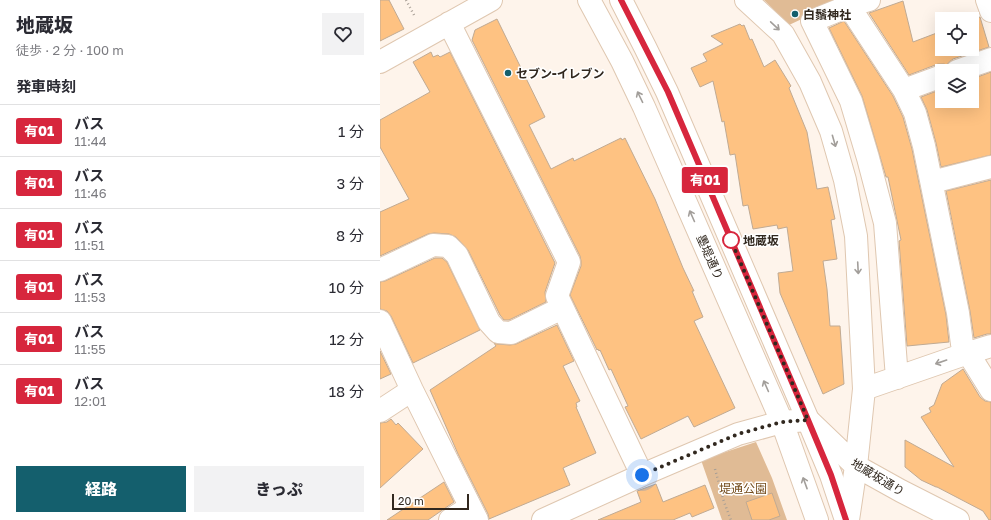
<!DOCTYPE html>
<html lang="ja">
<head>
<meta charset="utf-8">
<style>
	body { margin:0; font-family:"Golos Text","Noto Sans JP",sans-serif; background:#f2f2f3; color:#2b2b33; height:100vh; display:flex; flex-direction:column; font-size:15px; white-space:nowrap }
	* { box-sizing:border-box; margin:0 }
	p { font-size:13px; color:#7c7c81 }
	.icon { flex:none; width:22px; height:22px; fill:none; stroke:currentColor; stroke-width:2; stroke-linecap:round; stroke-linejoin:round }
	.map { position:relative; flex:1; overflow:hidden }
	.drawer { display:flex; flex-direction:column; background:#fff; width:380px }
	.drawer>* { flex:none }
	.badge { padding:0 8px; border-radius:3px; font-size:14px; line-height:26px }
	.controls { position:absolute; left:555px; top:12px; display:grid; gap:8px }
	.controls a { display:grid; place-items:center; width:44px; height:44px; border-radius:0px; background:#fff; box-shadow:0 4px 16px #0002; font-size:20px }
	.scale { position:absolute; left:12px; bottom:10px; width:77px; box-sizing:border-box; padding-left:4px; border:2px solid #31281f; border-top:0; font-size:11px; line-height:14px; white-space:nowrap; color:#31281f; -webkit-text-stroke:3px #fff; paint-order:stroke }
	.you { position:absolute; width:20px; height:20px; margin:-10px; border:3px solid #fff; border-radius:50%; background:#1a73e8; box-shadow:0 0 0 6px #1a73e833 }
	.map>.badge { position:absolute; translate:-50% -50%; box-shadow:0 0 0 2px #fff }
	h2 { padding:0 16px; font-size:15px; line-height:36px }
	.round { display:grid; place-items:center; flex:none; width:42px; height:42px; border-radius:0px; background:#f2f2f3 }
	.headline { display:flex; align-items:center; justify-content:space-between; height:68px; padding:0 16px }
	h1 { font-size:19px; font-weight:800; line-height:30px }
	.action { display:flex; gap:8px; margin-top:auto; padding:8px 16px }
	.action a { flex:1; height:46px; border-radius:0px; background:#145f6d; color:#fff; font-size:16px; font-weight:800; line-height:46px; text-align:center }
	.action a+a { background:#f2f2f3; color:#2b2b33 }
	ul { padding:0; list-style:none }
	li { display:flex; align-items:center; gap:12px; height:52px; padding:0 16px; border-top:1px solid #e1e1e2 }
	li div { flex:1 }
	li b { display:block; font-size:15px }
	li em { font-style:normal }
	li .badge { min-width:44px; font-weight:700; text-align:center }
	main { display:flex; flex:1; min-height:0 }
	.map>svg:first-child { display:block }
</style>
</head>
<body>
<main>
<section class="drawer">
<div class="headline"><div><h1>地蔵坂</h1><p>徒歩 · 2 分 · 100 m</p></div><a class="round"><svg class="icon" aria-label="heart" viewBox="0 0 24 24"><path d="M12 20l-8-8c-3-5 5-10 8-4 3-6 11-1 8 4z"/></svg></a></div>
<h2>発車時刻</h2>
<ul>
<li><span class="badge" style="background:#d7263d;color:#fff">有01</span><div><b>バス</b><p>11:44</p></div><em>1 分</em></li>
<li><span class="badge" style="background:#d7263d;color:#fff">有01</span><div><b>バス</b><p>11:46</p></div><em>3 分</em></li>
<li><span class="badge" style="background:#d7263d;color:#fff">有01</span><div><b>バス</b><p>11:51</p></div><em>8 分</em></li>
<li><span class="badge" style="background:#d7263d;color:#fff">有01</span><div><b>バス</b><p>11:53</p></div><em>10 分</em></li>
<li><span class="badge" style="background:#d7263d;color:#fff">有01</span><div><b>バス</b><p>11:55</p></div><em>12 分</em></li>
<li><span class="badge" style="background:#d7263d;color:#fff">有01</span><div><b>バス</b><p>12:01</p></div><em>18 分</em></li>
</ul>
<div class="action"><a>経路</a><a>きっぷ</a></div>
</section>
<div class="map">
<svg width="611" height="520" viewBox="0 0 611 520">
	<rect width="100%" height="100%" fill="#fef4eb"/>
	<path fill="#e0bb95" d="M 384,0 L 454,0 L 456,3 L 409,25 Z
		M 376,442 L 392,478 L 407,520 L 342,520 L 321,460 Z"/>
	<path fill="#fec282" stroke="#c0aa93" d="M 0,0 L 9,0 L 24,29 L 0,41 Z
		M 523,1 L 533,42 L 562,31 L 562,49 L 592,49 L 592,20 L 600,17 L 609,47 L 573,59 L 568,63 L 567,65 L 564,64 L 558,64 L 529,75 L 489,13 Z
		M 117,19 L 165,117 L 149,125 L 171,169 L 193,158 L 194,161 L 241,138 L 242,140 L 245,138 L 275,199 L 303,268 L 314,291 L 312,291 L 323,317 L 314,321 L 355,408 L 314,427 L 308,416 L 261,439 L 245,407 L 248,406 L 231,369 L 229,370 L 220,350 L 219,351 L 218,349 L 217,350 L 190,295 L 201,266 L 201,261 L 200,256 L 92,40 L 95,30 Z
		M 464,21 L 513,96 L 523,117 L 532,149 L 566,315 L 569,342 L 527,346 L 519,241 L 521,240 L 508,177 L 506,177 L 482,96 L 449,28 Z
		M 360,24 L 362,26 L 364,25 L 370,40 L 372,39 L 384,67 L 395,60 L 411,86 L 409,88 L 427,132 L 437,189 L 448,187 L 455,219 L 451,220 L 457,259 L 443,261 L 447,289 L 450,326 L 460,326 L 464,384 L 443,394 L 400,293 L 398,273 L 413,271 L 407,227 L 398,229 L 397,225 L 373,229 L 368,205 L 363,206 L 355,154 L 350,155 L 344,121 L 342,122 L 333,81 L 320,87 L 311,68 L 327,61 L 323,54 L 343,44 L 331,36 Z
		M 51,52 L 53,57 L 58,55 L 60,57 L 70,52 L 175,263 L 165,292 L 166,302 L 129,320 L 124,320 L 120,315 L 88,250 L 76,237 L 69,234 L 54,233 L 48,234 L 0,256 L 0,212 L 29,199 L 0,147 L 0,120 L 50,92 L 33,62 Z
		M 611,72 L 611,155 L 561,167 L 556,143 L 547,110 L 541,97 L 562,89 L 562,101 L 592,101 L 592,79 Z
		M 611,180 L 611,334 L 607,334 L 594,338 L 590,311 L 566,191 Z
		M 55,258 L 62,258 L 67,262 L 100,330 L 33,363 L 11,316 L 7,311 L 0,309 L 0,282 L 5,281 Z
		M 177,325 L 194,361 L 183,366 L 200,401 L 196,403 L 197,407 L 196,407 L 216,453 L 183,468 L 190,485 L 109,519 L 108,514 L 78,454 L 50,390 L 116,346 L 114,343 L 117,344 L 130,345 L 136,344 Z
		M 0,351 L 11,374 L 0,379 Z
		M 583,369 L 600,397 L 605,401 L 611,402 L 611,520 L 609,520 L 603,511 L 557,487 L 556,487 L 541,480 L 525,467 L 525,440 L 574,467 L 541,417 L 551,412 L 549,408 L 554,405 L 562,384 Z
		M 11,419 L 16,425 L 18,423 L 43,449 L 0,488 L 0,423 L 7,422 Z
		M 64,482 L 74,502 L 48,520 L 7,520 Z
		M 276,484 L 283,502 L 325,485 L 334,508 L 312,517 L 310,513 L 293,520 L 218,520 L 261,502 L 257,491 Z
		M 392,493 L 400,516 L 389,520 L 372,520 L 366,502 Z"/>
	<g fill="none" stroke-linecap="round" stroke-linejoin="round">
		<g stroke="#dfc7b0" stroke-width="24">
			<path id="minor" d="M 366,0 L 403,34 L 430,82 L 451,131 L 465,180 L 476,236 L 484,389 L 476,466 L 468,520
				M 465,0 L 524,90
				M 489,0 L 469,6 L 432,21 L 471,101 L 488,158 L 505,223 L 517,378
				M 607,0 L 611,11
				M 69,23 L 189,262 L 177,296 L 262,475
				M 0,62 L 111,0
				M 577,71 L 611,59
				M 562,76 L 524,90 L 535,113 L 544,146 L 578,313 L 582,344 L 588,353 L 611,390
				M 552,182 L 611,167
				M 0,270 L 53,245 L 68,246 L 77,255 L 109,322 L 118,332 L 131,333 L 182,308
				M 0,321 L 32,390 L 97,520
				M 484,389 L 588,353 L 611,346
				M 0,411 L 32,390
				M 70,520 L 90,507
				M 163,520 L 262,475 L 358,434 L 402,422 L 428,420 L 476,466 L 521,491 L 578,520"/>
		</g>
		<g stroke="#dfc7b0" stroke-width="24">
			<path id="major" d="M 209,0 L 242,61 L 264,107 L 402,422 L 437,520
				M 241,0 L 265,47 L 287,92 L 428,420 L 451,475 L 466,520"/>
		</g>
		<path stroke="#a79e95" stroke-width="2.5" stroke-dasharray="1 3" stroke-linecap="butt" d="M 26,0 L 34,15
			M 335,469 L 344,502 L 351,520"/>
		<use href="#minor" stroke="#fff" stroke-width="22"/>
		<use href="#major" stroke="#fff" stroke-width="22"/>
	</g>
	<defs><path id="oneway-shaft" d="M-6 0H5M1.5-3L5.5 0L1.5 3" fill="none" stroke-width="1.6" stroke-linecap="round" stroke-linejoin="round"/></defs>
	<g stroke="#a29e9a">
		<use href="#oneway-shaft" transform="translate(395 26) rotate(43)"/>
		<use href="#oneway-shaft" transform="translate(260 97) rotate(-116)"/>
		<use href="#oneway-shaft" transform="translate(454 141) rotate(74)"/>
		<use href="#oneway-shaft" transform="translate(312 216) rotate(-114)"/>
		<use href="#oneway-shaft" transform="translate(478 268) rotate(87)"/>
		<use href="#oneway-shaft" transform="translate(561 362) rotate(161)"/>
		<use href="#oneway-shaft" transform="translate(386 386) rotate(-114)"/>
		<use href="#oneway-shaft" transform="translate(425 483) rotate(-110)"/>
	</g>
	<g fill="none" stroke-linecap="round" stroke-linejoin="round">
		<g stroke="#fff" stroke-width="9">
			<path id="line" d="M 241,0 L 265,47 L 288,92 L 423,408 L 451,475 L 466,520"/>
		</g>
		<use href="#line" stroke="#d7263d" stroke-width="6"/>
		<path stroke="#31281f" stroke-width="4" stroke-dasharray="0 7.2" d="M 262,475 L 358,434 L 402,422 L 428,420 L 350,238 L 351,240"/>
	</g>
	<g fill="#145f6d" stroke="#fff" stroke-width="1.5">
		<circle cx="415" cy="14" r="4"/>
		<circle cx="128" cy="73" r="4"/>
	</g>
	<circle fill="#fff" stroke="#d7263d" stroke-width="2" cx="351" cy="240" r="8"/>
	<g text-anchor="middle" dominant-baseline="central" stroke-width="3" stroke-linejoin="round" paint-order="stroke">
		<g font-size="12" font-weight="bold" fill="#31281f" stroke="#fff" text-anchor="start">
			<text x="423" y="14">白鬚神社</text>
			<text x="136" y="73">セブン-イレブン</text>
		</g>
		<g font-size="12" font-weight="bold" fill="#31281f" stroke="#fff" text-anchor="start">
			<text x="363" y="240">地蔵坂</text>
		</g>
		<g font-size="12" fill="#31281f" stroke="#fff">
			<text transform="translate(330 257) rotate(66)">墨堤通り</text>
			<text transform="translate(498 477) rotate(31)">地蔵坂通り</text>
		</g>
		<g font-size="12" fill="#754e1f" stroke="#fff">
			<text x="363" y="488">堤通公園</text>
		</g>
	</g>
</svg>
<div class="controls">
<a><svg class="icon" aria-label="locate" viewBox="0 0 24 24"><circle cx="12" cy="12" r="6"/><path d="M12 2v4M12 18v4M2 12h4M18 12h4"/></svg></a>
<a><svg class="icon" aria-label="layers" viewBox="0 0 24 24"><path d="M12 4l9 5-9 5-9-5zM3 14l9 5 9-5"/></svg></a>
</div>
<div class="scale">20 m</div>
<div class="you" style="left:262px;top:475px"></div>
<b class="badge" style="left:325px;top:180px;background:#d7263d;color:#fff">有01</b>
</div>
</main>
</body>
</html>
